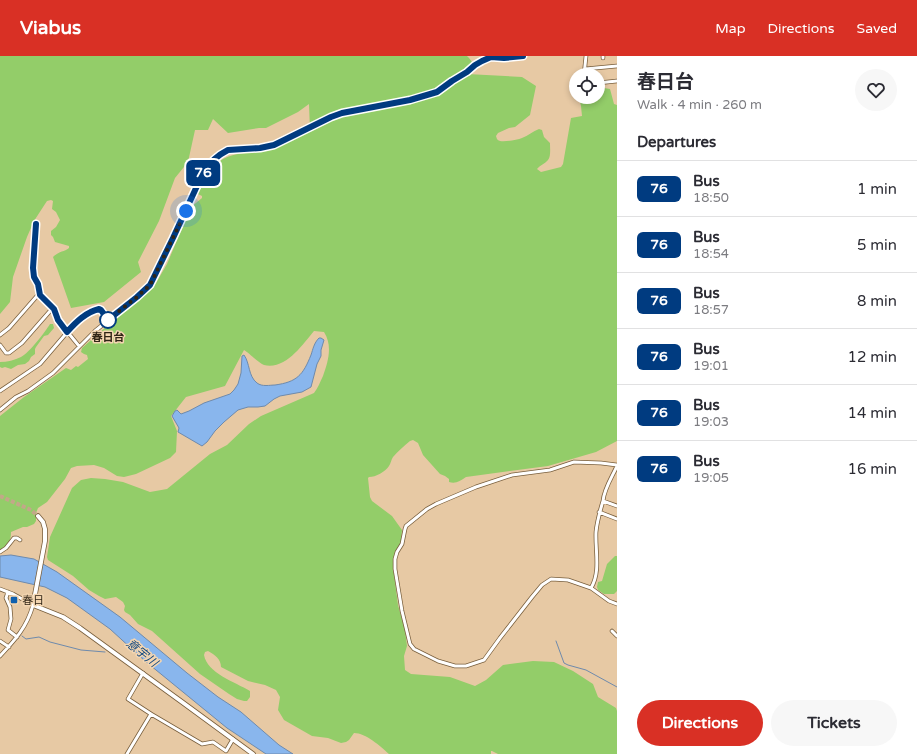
<!DOCTYPE html>
<html lang="en">
<head>
<meta charset="utf-8">
<style>
	body { margin:0; font-family:"Varela Round","Noto Sans JP",sans-serif; background:#f7f7f7; color:#2b2b33; height:100vh; display:flex; flex-direction:column; font-size:15px; white-space:nowrap }
	* { box-sizing:border-box; margin:0 }
	p { font-size:13px; color:#7c7c81 }
	.icon { flex:none; width:22px; height:22px; fill:none; stroke:currentColor; stroke-width:2; stroke-linecap:round; stroke-linejoin:round }
	.map { position:relative; flex:1; overflow:hidden }
	.drawer { display:flex; flex-direction:column; background:#fff; width:300px }
	.drawer>* { flex:none }
	.badge { padding:0 8px; border-radius:6px; font-size:14px; line-height:26px }
	.buttons { position:absolute; left:569px; top:12px; display:grid; gap:8px }
	.buttons a { display:grid; place-items:center; width:36px; height:36px; border-radius:50%; background:#fff; box-shadow:0 2px 6px #0003; font-size:20px }
	.you { position:absolute; width:20px; height:20px; margin:-10px; border:3px solid #fff; border-radius:50%; background:#1a73e8; box-shadow:0 0 0 6px #1a73e833 }
	.map>.badge { position:absolute; translate:-50% -50%; box-shadow:0 0 0 2px #fff }
	h2 { padding:0 20px; font-size:15px; line-height:36px }
	.round { display:grid; place-items:center; flex:none; width:42px; height:42px; border-radius:21px; background:#f7f7f7 }
	.summary { display:flex; align-items:center; justify-content:space-between; height:68px; padding:0 20px }
	h1 { font-size:19px; font-weight:700; line-height:30px }
	.primary-button { display:flex; gap:8px; margin-top:auto; padding:8px 20px }
	.primary-button a { flex:1; height:46px; border-radius:24px; background:#d93025; color:#fff; font-size:16px; font-weight:700; line-height:46px; text-align:center }
	.primary-button a+a { background:#f7f7f7; color:#2b2b33 }
	ul { padding:0; list-style:none }
	li { display:flex; align-items:center; gap:12px; height:56px; padding:0 20px; border-top:1px solid #e1e1e2 }
	li div { flex:1 }
	li b { display:block; font-size:15px }
	li em { font-style:normal }
	li .badge { min-width:44px; font-weight:700; text-align:center }
	header { display:flex; align-items:center; gap:24px; box-sizing:border-box; height:56px; padding:0 20px; background:#d93025; color:#fff }
	header strong { font-size:19px }
	nav { display:flex; gap:22px; margin-inline-start:auto; font-size:14px }
	main { display:flex; flex:1; min-height:0 }
	.map>svg:first-child { display:block }
</style>
</head>
<body>
<header>
<strong>Viabus</strong>
<nav><a>Map</a><a>Directions</a><a>Saved</a></nav>
</header>
<main>
<div class="map">
<svg width="617" height="698" viewBox="0 0 617 698">
	<rect width="100%" height="100%" fill="#e7c9a4"/>
	<path fill="#93cd69" d="M 0,0 L 467,0 L 469,2 L 472,6 L 465,15 L 467,18 L 522,21 L 536,30 L 530,59 L 515,71 L 509,72 L 498,77 L 496,80 C 497,83 497,84 500,85 C 505,86 517,84 522,82 C 528,80 533,75 539,73 L 542,74 L 544,81 L 550,87 C 550,92 551,101 548,104 C 545,108 540,109 537,113 L 541,116 L 561,111 L 563,108 L 571,62 L 582,60 L 581,50 L 579,41 L 598,41 L 598,31 L 610,33 L 614,48 L 617,49 L 617,385 L 596,396 L 548,410 L 466,421 C 460,425 456,428 449,426 L 449,423 L 445,420 L 440,418 L 423,399 L 418,387 L 413,384 L 410,385 C 404,390 398,395 393,401 C 391,404 391,407 389,410 C 385,416 376,421 369,421 L 368,422 L 370,441 L 372,445 L 392,460 L 402,474 L 401,487 L 396,495 L 393,503 L 393,510 L 398,549 L 405,574 L 407,590 L 404,600 L 405,614 L 411,618 L 450,621 L 475,630 L 486,624 L 503,609 L 533,605 L 554,606 L 573,615 L 593,628 L 598,641 L 616,652 L 617,655 L 617,698 L 498,698 L 492,695 L 491,695 L 491,698 L 389,698 C 380,690 366,677 354,677 L 349,684 L 346,686 L 341,687 L 328,682 L 312,680 L 284,664 L 278,654 L 280,641 L 276,634 L 265,629 L 248,625 L 221,611 C 221,603 215,599 208,595 L 205,596 L 204,599 C 207,617 235,626 250,635 L 250,641 L 247,645 L 244,645 L 237,643 L 229,638 L 200,618 L 152,575 L 138,568 L 130,559 L 125,556 L 124,554 L 125,550 L 123,546 L 116,541 L 105,543 L 99,540 L 89,534 L 73,520 L 48,504 L 47,501 L 50,481 L 72,432 L 81,424 L 91,422 L 105,423 L 123,426 L 150,436 L 167,433 L 210,398 L 227,389 L 249,368 L 261,360 L 314,337 C 318,332 320,326 323,320 C 328,306 333,290 324,276 L 314,275 C 302,289 286,314 264,309 C 259,307 249,297 244,294 L 225,330 L 186,341 L 171,360 L 177,375 L 176,396 L 170,402 L 136,418 L 124,421 L 117,420 L 104,412 L 94,409 L 77,410 L 71,412 L 65,423 L 47,446 L 38,452 L 36,457 L 36,465 L 34,468 L 27,471 L 23,471 L 11,476 C 11,485 8,491 0,495 L 0,360 L 24,341 L 66,312 L 71,314 L 76,310 L 78,311 L 88,303 L 87,299 L 84,298 L 81,296 L 82,292 L 156,227 L 167,208 L 191,151 L 202,142 L 202,140 L 198,138 L 197,134 C 209,112 219,99 246,97 C 255,96 265,96 274,92 C 286,87 296,77 310,75 L 309,48 L 298,56 L 266,72 L 259,72 L 228,77 L 213,63 L 208,74 L 195,74 L 188,106 L 175,122 L 159,165 L 138,206 L 141,216 L 104,246 L 71,252 L 53,201 C 59,195 64,196 69,192 L 69,190 L 55,186 L 53,181 L 51,179 L 51,175 L 56,171 L 60,164 L 56,156 L 52,153 L 53,145 L 51,144 L 47,145 L 45,148 L 34,165 L 27,181 L 13,221 L 10,246 L 0,258 Z
		M 50,268 L 53,268 L 54,272 L 48,279 L 44,280 L 36,291 L 35,293 L 35,298 L 31,301 L 29,305 L 25,308 L 18,309 L 11,313 L 5,311 L 2,312 L 0,311 L 0,306 C 7,306 15,304 21,301 C 29,297 45,276 50,268 Z
		M 615,500 L 617,500 L 617,535 L 614,538 L 604,538 L 598,534 L 597,531 L 598,526 L 602,525 L 607,508 Z"/>
	<path fill="#89b6ed" stroke="#6e8aac" d="M 319,282 L 321,282 L 324,284 L 321,294 L 321,300 L 317,308 L 311,331 L 302,336 L 280,340 L 274,343 L 265,350 L 258,351 L 248,351 L 238,354 L 224,366 L 215,375 L 207,386 L 202,390 L 178,376 L 179,372 L 172,360 L 175,355 L 177,354 L 181,358 L 189,355 L 204,347 L 230,338 L 234,334 L 238,328 L 241,317 L 242,300 L 244,299 C 250,307 248,320 257,327 C 262,331 270,329 275,329 C 297,326 303,319 311,299 C 313,293 314,287 319,282 Z
		M 11,499 L 34,503 L 57,516 L 120,561 L 187,617 L 218,641 L 241,656 L 279,689 L 293,698 L 266,698 L 227,672 L 145,605 L 110,573 L 67,542 L 45,531 L 0,521 L 0,500 Z"/>
	<g fill="none" stroke-linecap="round" stroke-linejoin="round">
		<path stroke="#6e8aac" stroke-width="1" d="M 22,580 L 26,583 L 39,581 L 50,586 L 81,594 L 105,596
			M 556,585 L 564,607 L 568,609 L 586,614 L 617,631"/>
		<path stroke="#c2a888" stroke-width="4" stroke-dasharray="4 2" stroke-linecap="butt" d="M 0,440 L 31,454 L 38,460"/>
		<g stroke="#785e3c" stroke-width="4.5">
			<path id="minor" d="M 603,0 L 603,2
				M 585,13 L 617,10
				M 584,19 L 586,0
				M 598,27 L 617,25
				M 36,168 L 33,217 L 38,228 L 40,239 L 54,253 L 61,268 L 79,290
				M 0,279 L 9,272 L 37,240 L 40,239
				M 0,289 L 6,297 L 9,297 L 22,287 L 50,255 L 54,253
				M 0,335 L 40,308 L 76,266 L 88,257 L 99,253 L 101,254 L 108,264
				M 0,354 L 16,341 L 28,335 L 53,317 L 95,275 L 137,241 L 150,229 L 173,182 L 203,117 C 209,107 218,99 228,94 L 260,92 L 274,89 L 331,61 L 342,57 L 410,44 L 437,37 L 452,25 L 467,16 L 475,9 L 481,5 L 491,1 L 504,2 L 523,0
				M 617,409 L 601,407 L 574,406 L 550,414 L 512,419 L 476,431 L 436,448 L 427,453 L 406,470 L 405,473 L 402,488 L 397,496 L 395,503 L 395,513 L 402,555 L 410,588 L 414,593 L 438,605 L 455,610 L 466,610 L 484,604 L 500,582 L 532,541 L 542,529 L 551,523 L 568,524 L 591,532 L 609,545 L 617,548
				M 603,445 C 604,433 612,421 617,410
				M 599,456 L 617,463
				M 0,496 L 6,492 L 14,482 L 17,482 L 20,484
				M 591,532 C 601,516 595,494 596,476 C 597,465 600,455 603,445 L 617,450
				M 0,533 L 13,538 L 33,549 C 27,571 15,584 0,600
				M 8,536 L 6,542 L 10,551 L 11,563 L 8,574 L 17,581
				M 612,575 L 617,580
				M 0,585 L 9,591
				M 151,658 L 202,688 L 213,686 L 226,695 L 233,683
				M 127,698 L 151,658 L 128,643 L 143,617"/>
		</g>
		<g stroke="#785e3c" stroke-width="5.5">
			<path id="tertiary" d="M 38,460 L 43,466 L 45,473 L 45,485 L 33,549 L 63,561 L 80,572 L 182,646 L 253,698"/>
		</g>
		<use href="#minor" stroke="#fff" stroke-width="3"/>
		<use href="#tertiary" stroke="#fff" stroke-width="4"/>
	</g>
	<g fill="none" stroke-linecap="round" stroke-linejoin="round">
		<g stroke="#fff" stroke-width="9">
			<path id="line" d="M 36,168 L 33,212 L 34,221 L 38,228 L 40,239 L 54,253 L 58,264 L 67,276 C 76,266 86,256 99,253 L 101,254 L 108,264 L 137,241 L 150,229 L 173,182 L 203,117 C 209,107 218,99 228,94 L 260,92 L 274,89 L 331,61 L 342,57 L 410,44 L 437,36 L 452,25 L 467,16 L 475,9 L 482,5 L 491,1 L 504,2 L 523,0"/>
		</g>
		<use href="#line" stroke="#003b80" stroke-width="6"/>
		<path stroke="#302516" stroke-width="4" stroke-dasharray="0 7.2" d="M 108,264 L 137,241 L 150,229 L 186,155"/>
	</g>
	<circle fill="#fff" stroke="#003b80" stroke-width="2" cx="108" cy="264" r="8"/>
	<rect fill="#1060ae" stroke="#f4d6b1" stroke-width="1.5" x="10" y="540" width="8" height="8" rx="2"/>
	<g text-anchor="middle" dominant-baseline="central" stroke-width="3" stroke-linejoin="round" paint-order="stroke">
		<g font-size="11" font-weight="bold" fill="#302516" stroke="#f4d6b1">
			<text x="108" y="281">春日台</text>
		</g>
		<g font-size="11" fill="#302516" stroke="#f4d6b1" text-anchor="start">
			<text x="22" y="544">春日</text>
		</g>
		<g font-size="12" font-style="italic" fill="#124982" stroke="#f4d6b1">
			<text transform="translate(142 597) rotate(39)">意宇川</text>
		</g>
	</g>
</svg>
<div class="buttons">
<a><svg class="icon" aria-label="locate" viewBox="0 0 24 24"><circle cx="12" cy="12" r="6"/><path d="M12 2v4M12 18v4M2 12h4M18 12h4"/></svg></a>
</div>
<div class="you" style="left:186px;top:155px"></div>
<b class="badge" style="left:203px;top:117px;background:#003b80;color:#fff">76</b>
</div>
<section class="drawer">
<div class="summary"><div><h1>春日台</h1><p>Walk · 4 min · 260 m</p></div><a class="round"><svg class="icon" aria-label="heart" viewBox="0 0 24 24"><path d="M12 20l-8-8c-3-5 5-10 8-4 3-6 11-1 8 4z"/></svg></a></div>
<h2>Departures</h2>
<ul>
<li><span class="badge" style="background:#003b80;color:#fff">76</span><div><b>Bus</b><p>18:50</p></div><em>1 min</em></li>
<li><span class="badge" style="background:#003b80;color:#fff">76</span><div><b>Bus</b><p>18:54</p></div><em>5 min</em></li>
<li><span class="badge" style="background:#003b80;color:#fff">76</span><div><b>Bus</b><p>18:57</p></div><em>8 min</em></li>
<li><span class="badge" style="background:#003b80;color:#fff">76</span><div><b>Bus</b><p>19:01</p></div><em>12 min</em></li>
<li><span class="badge" style="background:#003b80;color:#fff">76</span><div><b>Bus</b><p>19:03</p></div><em>14 min</em></li>
<li><span class="badge" style="background:#003b80;color:#fff">76</span><div><b>Bus</b><p>19:05</p></div><em>16 min</em></li>
</ul>
<div class="primary-button"><a>Directions</a><a>Tickets</a></div>
</section>
</main>
</body>
</html>
